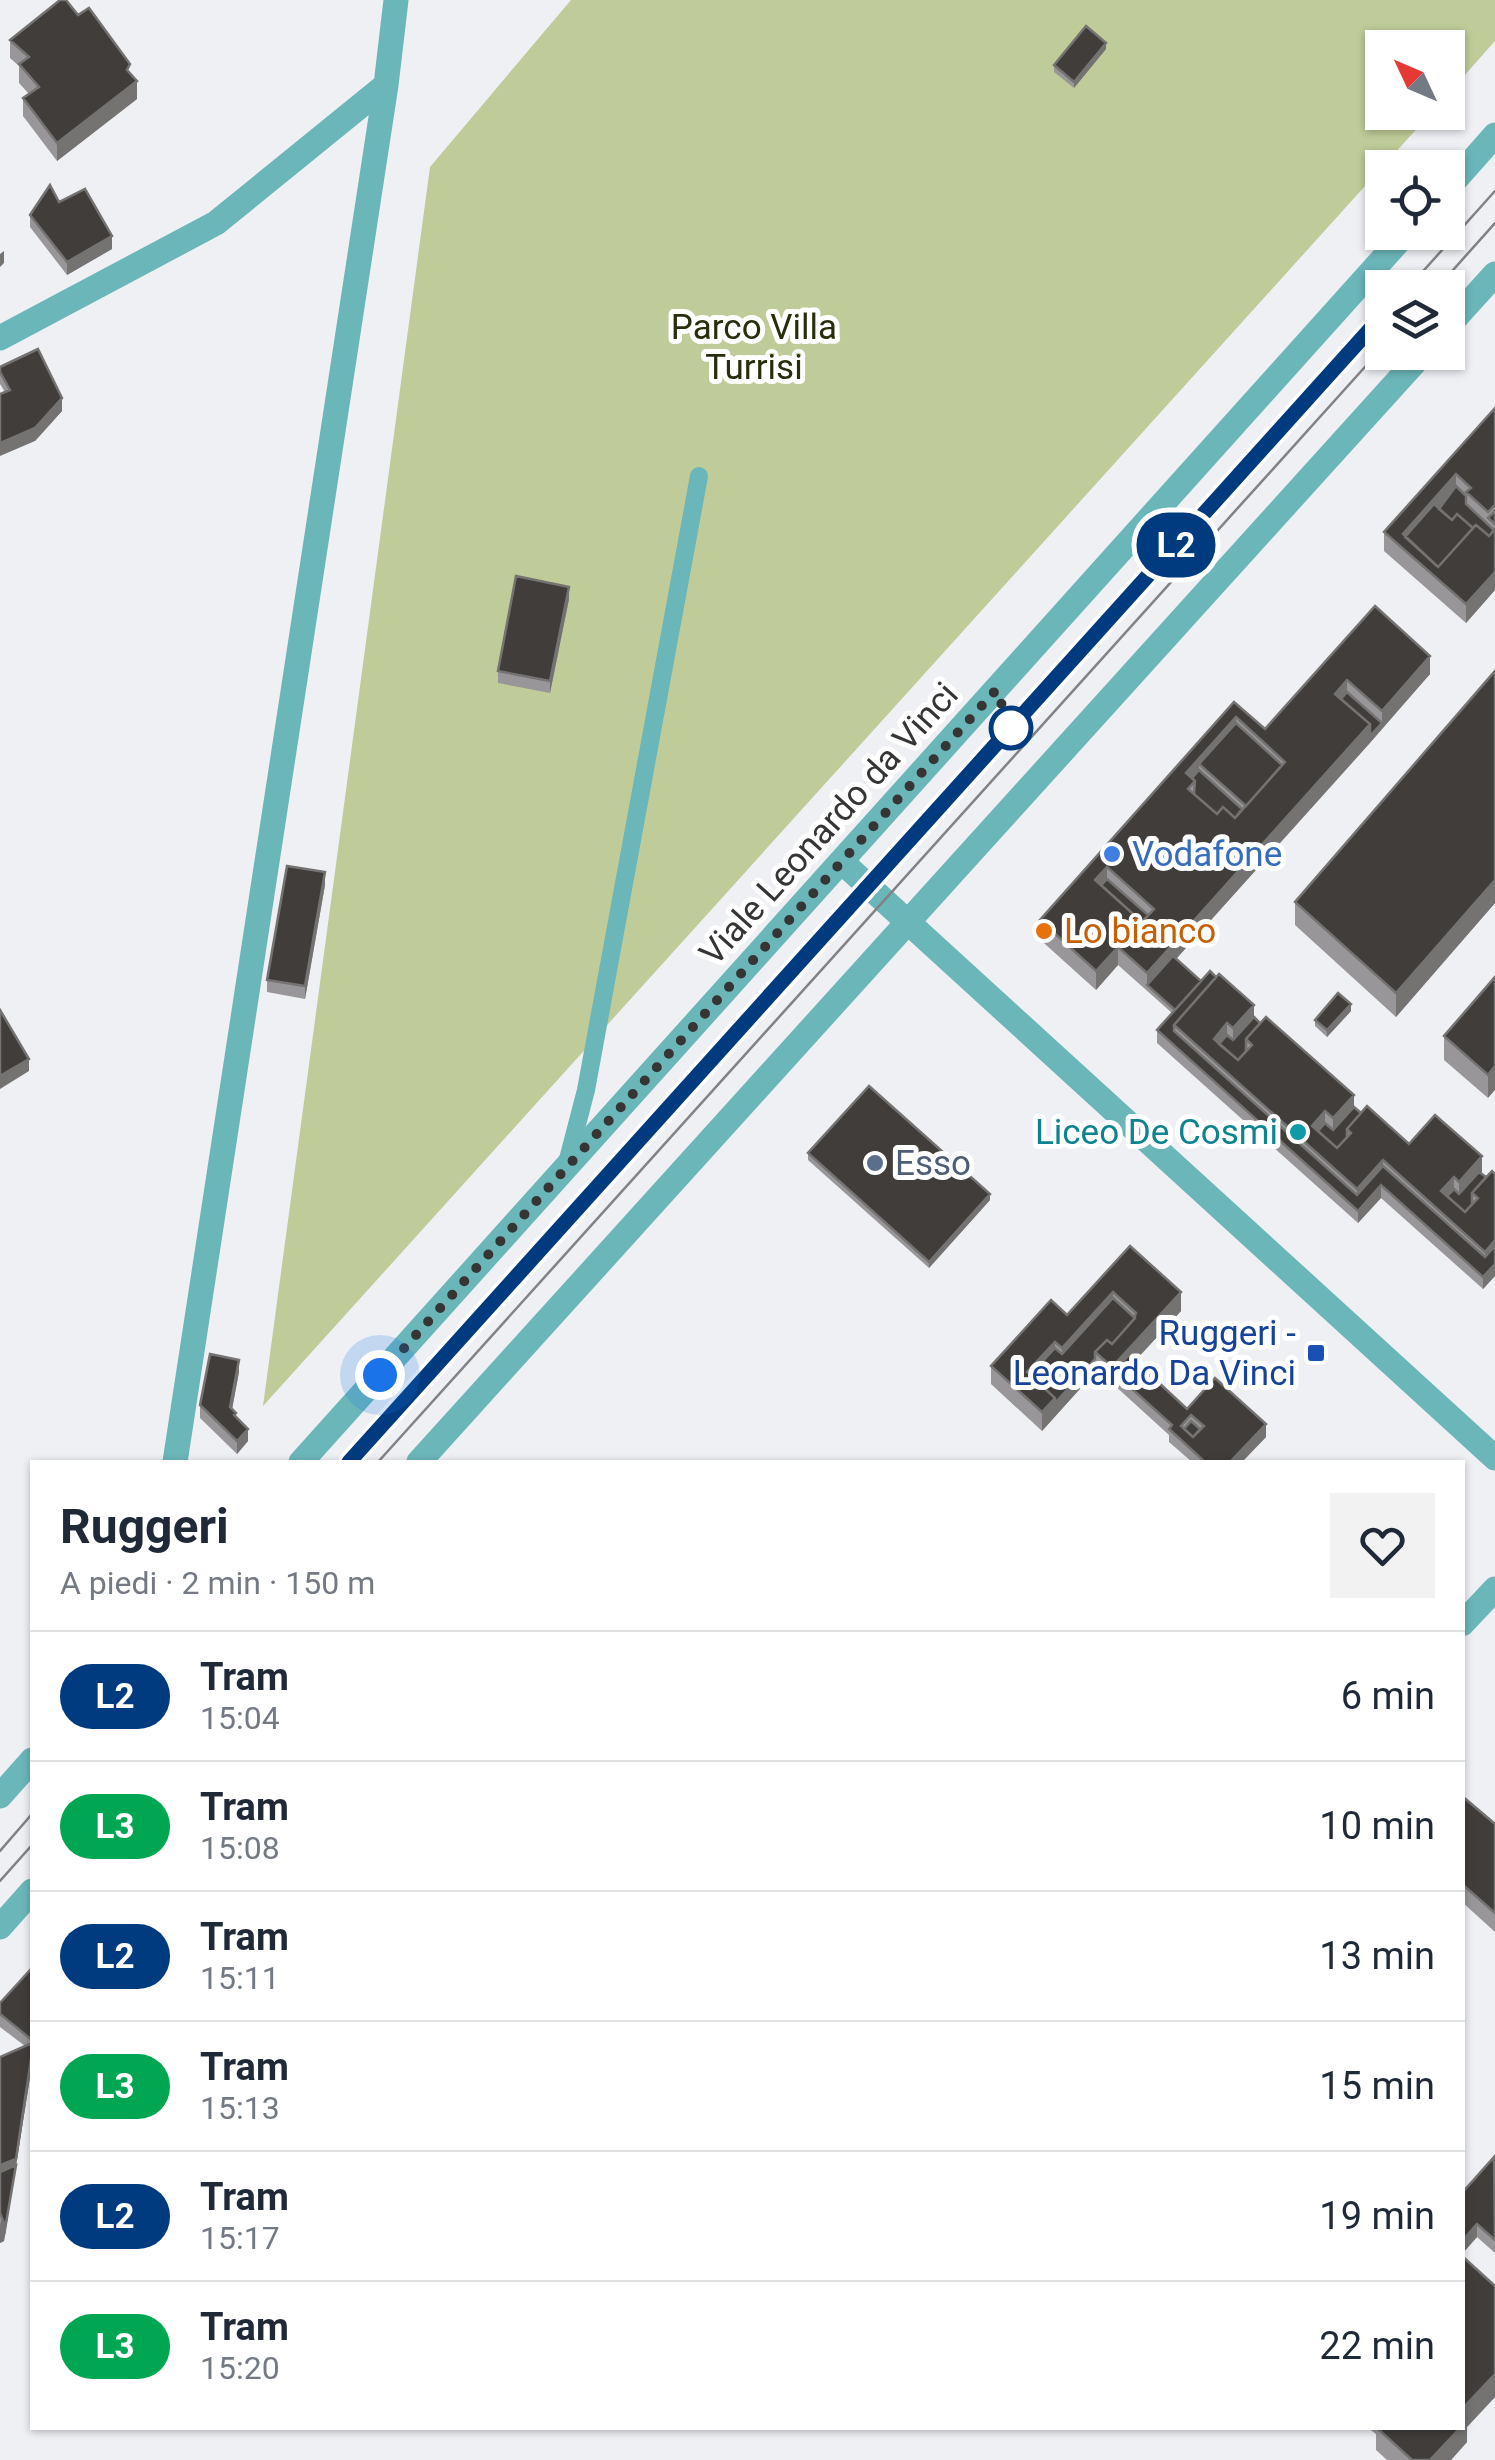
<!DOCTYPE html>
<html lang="it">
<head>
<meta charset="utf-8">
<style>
	body { margin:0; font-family:Roboto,sans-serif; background:#f2f2f3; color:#1f2937; height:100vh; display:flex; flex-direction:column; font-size:38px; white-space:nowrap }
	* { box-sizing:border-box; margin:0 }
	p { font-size:32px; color:#747a83 }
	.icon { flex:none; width:55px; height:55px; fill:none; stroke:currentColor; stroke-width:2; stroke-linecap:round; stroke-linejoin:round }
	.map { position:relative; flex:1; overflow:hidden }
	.details { position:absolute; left:30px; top:1460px; width:1435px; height:970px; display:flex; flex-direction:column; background:#fff; border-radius:0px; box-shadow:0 2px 8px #0004 }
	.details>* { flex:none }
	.badge { padding:0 20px; border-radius:32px; font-size:35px; line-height:65px }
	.needle { width:65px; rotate:314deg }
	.tools { position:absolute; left:1365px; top:30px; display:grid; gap:20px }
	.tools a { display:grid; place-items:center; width:100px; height:100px; border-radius:0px; background:#fff; box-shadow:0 2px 8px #0004; font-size:50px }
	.you { position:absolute; width:50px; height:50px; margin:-25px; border:8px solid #fff; border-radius:50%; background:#1a73e8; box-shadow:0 0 0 15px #1a73e833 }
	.map>.badge { position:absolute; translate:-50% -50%; box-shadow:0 0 0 5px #fff }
	.round { display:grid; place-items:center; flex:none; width:105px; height:105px; border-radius:0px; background:#f2f2f3 }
	.overview { display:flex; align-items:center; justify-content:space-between; height:170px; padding:0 30px }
	h1 { font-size:48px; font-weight:700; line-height:75px }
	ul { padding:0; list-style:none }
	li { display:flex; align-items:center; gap:30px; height:130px; padding:0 30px; border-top:2px solid #e0e1e3 }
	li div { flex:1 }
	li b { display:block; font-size:38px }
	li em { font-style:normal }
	li .badge { min-width:110px; font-weight:700; text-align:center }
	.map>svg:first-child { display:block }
</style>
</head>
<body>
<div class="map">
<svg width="1495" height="2460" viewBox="0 0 1495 2460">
	<rect width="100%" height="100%" fill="#eff0f4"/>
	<path fill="#bfcb98" d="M 571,0 L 1495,0 L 1495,41 L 1448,94 L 1448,48 L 1382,48 L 1382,112 L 1431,113 L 263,1406 L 430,167 Z"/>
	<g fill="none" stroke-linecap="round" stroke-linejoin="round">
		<path stroke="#6bb6b9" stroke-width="18" d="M 567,1163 L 586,1090 L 699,476"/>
		<path stroke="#6bb6b9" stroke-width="25" d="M 0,338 L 216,223 L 386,85 L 396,0
			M 842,862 L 1495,1458
			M 175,1462 L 386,85
			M 1462,1624 L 1495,1589"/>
		<path stroke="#6bb6b9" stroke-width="25" d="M 1448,188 L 1495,135
			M 1448,326 L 1495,274
			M 301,1462 L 1407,232
			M 419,1462 L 1424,352
			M 0,1796 L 32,1760
			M 0,1927 L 32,1891"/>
		<path stroke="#828285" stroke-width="2.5" d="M 1408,288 L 1495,191
			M 1437,288 L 1495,223
			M 349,1462 L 1382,316
			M 378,1462 L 1382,348
			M 0,1851 L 32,1814
			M 0,1881 L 32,1845"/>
	</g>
	<path fill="#989698" d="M 10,40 L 137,99 L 57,161 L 23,116 L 23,98 L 29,94 L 19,83 L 19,66 L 10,58 Z
		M 1106,49 L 1074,88 L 1054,72 L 1054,65 Z
		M 59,202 L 112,249 L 67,275 L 30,227 L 30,215 Z
		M 0,367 L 62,411 L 35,441 L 0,384 Z
		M 1495,408 L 1495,590 L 1466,623 L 1384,551 L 1384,532 Z
		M 569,599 L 550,693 L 498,683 L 498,671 Z
		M 1375,606 L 1430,674 L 1176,959 L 1201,981 L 1254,1017 L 1361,1113 L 1409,1144 L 1482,1174 L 1486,1177 L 1495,1174 L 1495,1276 L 1483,1289 L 1381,1198 L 1358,1223 L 1157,1043 L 1157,1030 L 1172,1013 L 1118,965 L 1096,990 L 1035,935 L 1035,929 L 1040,924 L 1040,920 L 1234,702 L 1265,729 Z
		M 1495,671 L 1495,903 L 1396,1017 L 1295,925 L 1295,902 Z
		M 325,885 L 305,999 L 267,992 L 267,980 Z
		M 1495,977 L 1488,1098 L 1444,1060 L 1444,1036 Z
		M 1351,1011 L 1327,1037 L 1315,1026 L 1315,1020 Z
		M 808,1153 L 990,1200 L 929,1268 L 808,1160 Z
		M 1130,1246 L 1181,1311 L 1135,1361 L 1187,1409 L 1266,1437 L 1242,1462 L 1192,1462 L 1169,1442 L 1169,1435 L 1113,1384 L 1112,1386 L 1096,1371 L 1042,1431 L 991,1384 L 991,1366 L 1067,1315 Z
		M 239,1372 L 232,1409 L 248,1441 L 237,1454 L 200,1418 L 200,1405 Z
		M 1462,1796 L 1495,1824 L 1495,1932 L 1462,1902 Z
		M 32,1968 L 32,2065 L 4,2241 L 0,2243 L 0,2057 L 25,2046 L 0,2027 L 0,2003 Z
		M 1495,2157 L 1495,2253 L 1477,2237 L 1462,2254 L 1462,2193 Z
		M 1495,2286 L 1495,2397 L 1467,2427 L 1467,2442 L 1451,2460 L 1387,2460 L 1376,2450 L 1376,2434 L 1368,2428 L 1462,2428 Z"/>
	<path fill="#747372" d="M 1106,43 L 1106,49 L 1074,88 L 1074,82 Z
		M 137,81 L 137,99 L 57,161 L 57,143 Z
		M 112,236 L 112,249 L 67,275 L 67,262 Z
		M 4,251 L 4,263 L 0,267 L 0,254 Z
		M 62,398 L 62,411 L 35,441 L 0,456 L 0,443 Z
		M 1456,474 L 1456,493 L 1409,546 L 1403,534 Z
		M 1495,572 L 1495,590 L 1466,623 L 1466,604 Z
		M 569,587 L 569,599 L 550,693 L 550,681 Z
		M 1430,656 L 1430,674 L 1370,743 L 1370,736 L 1382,723 L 1382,711 Z
		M 1347,680 L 1347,698 L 1338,708 L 1335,694 Z
		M 1236,717 L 1236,736 L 1199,764 L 1199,777 L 1189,788 L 1186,774 L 1049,928 Z
		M 1370,724 L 1370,743 L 1150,988 L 1147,985 L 1147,991 L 1147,973 Z
		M 1107,867 L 1107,885 L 1098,894 L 1095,880 Z
		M 325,872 L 325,885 L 305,999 L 305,986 Z
		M 1495,880 L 1495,903 L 1396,1017 L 1396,993 Z
		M 1118,947 L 1118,965 L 1096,990 L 1096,971 Z
		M 1351,1004 L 1351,1011 L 1327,1037 L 1327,1030 Z
		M 1254,1005 L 1254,1023 L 1233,1046 L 1233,1028 Z
		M 1227,1023 L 1227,1041 L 1214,1050 L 1214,1039 Z
		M 29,1059 L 29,1071 L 0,1089 L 0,1076 Z
		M 1495,1066 L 1495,1090 L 1488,1098 L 1488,1075 Z
		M 1354,1095 L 1354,1113 L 1333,1137 L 1333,1118 Z
		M 1325,1111 L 1325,1130 L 1315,1141 L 1312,1126 Z
		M 1482,1156 L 1482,1175 L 1459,1201 L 1459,1182 Z
		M 1383,1160 L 1383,1179 L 1357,1208 L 1357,1189 Z
		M 1454,1177 L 1454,1195 L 1444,1206 L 1441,1191 Z
		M 1381,1185 L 1381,1198 L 1358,1223 L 1358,1211 Z
		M 990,1194 L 990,1200 L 929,1268 L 929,1262 Z
		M 1495,1240 L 1495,1258 L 1485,1270 L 1485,1252 Z
		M 1495,1264 L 1495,1276 L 1483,1289 L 1483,1277 Z
		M 1113,1292 L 1113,1310 L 1062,1366 L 1062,1348 Z
		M 1181,1292 L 1181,1311 L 1120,1377 L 1113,1372 L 1113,1384 L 1112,1386 L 1112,1367 Z
		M 1055,1342 L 1055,1360 L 1033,1384 L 1027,1372 Z
		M 1095,1359 L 1096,1371 L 1042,1431 L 1042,1412 Z
		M 239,1360 L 239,1372 L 230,1420 L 230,1407 Z
		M 1266,1424 L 1266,1437 L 1242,1462 L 1230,1462 Z
		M 248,1429 L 248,1441 L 237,1454 L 237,1441 Z
		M 32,2052 L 32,2065 L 4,2241 L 0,2243 L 0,2225 L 15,2172 L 0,2178 L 0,2165 Z
		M 1477,2224 L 1477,2237 L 1462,2254 L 1462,2241 Z
		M 1495,2374 L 1495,2397 L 1467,2427 L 1467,2442 L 1451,2460 L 1430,2460 L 1460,2428 L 1462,2428 L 1462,2409 Z"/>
	<path fill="#403d3b" stroke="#747372" stroke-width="2.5" fill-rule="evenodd" d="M 60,0 L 66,0 L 78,15 L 89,8 L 130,64 L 127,70 L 137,81 L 57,143 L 23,98 L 39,87 L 19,64 L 29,57 L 10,40 Z
		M 1086,26 L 1106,43 L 1074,82 L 1054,65 Z
		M 50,185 L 59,202 L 85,189 L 112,236 L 67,262 L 30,215 Z
		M 38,349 L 62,398 L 35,428 L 0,443 L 0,394 L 10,390 L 0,372 L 0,367 Z
		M 1495,408 L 1495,505 L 1488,512 L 1466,492 L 1471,488 L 1456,474 L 1403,534 L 1438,567 L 1476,525 L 1489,536 L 1495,529 L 1495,572 L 1466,604 L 1384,532 Z
		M 1456,486 L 1466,496 L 1466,504 L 1494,530 L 1489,536 L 1476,525 L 1473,528 L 1457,514 L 1452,520 L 1439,509 Z
		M 1434,504 L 1452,520 L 1457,514 L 1473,528 L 1438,567 L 1405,537 Z
		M 1495,511 L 1495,524 L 1488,518 Z
		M 516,576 L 569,587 L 550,681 L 498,671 Z
		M 1375,606 L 1430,656 L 1382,711 L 1347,680 L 1335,694 L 1370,724 L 1147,973 L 1118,947 L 1096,971 L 1040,920 L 1234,702 L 1265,729 ZM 1236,717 L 1285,762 L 1235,818 L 1223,807 L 1217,814 L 1188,789 L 1195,781 L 1186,773 ZM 1107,867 L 1154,909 L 1142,922 L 1095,880 Z
		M 1495,671 L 1495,880 L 1396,993 L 1295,902 Z
		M 1347,692 L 1382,723 L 1370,736 L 1370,724 L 1341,699 Z
		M 1236,723 L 1282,765 L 1246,806 L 1199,764 Z
		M 1199,770 L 1242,809 L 1235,818 L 1223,807 L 1217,814 L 1194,794 L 1195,781 L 1192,778 Z
		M 287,866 L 325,872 L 305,986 L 267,980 Z
		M 1107,879 L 1148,915 L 1142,922 L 1101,885 Z
		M 1173,956 L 1201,981 L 1175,1010 L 1147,985 Z
		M 1210,971 L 1216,977 L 1174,1025 L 1174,1031 L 1357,1195 L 1383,1166 L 1485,1257 L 1495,1246 L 1495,1264 L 1483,1277 L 1381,1185 L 1358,1211 L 1157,1030 Z
		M 1219,974 L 1254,1005 L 1233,1028 L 1227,1023 L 1214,1039 L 1238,1060 L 1252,1045 L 1246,1039 L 1266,1017 L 1354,1095 L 1333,1118 L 1325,1111 L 1312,1126 L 1337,1148 L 1351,1133 L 1347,1129 L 1367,1106 L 1409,1144 L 1435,1115 L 1482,1156 L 1459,1182 L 1454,1177 L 1441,1191 L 1465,1212 L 1478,1198 L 1472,1193 L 1492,1171 L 1495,1174 L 1495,1240 L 1485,1252 L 1383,1160 L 1357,1189 L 1174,1025 Z
		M 1495,977 L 1495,1066 L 1488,1075 L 1444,1036 Z
		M 1338,993 L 1351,1004 L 1327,1030 L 1315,1020 Z
		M 0,1010 L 29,1059 L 0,1076 Z
		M 1254,1017 L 1260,1023 L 1246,1039 L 1246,1051 L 1238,1060 L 1219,1044 L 1227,1035 L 1233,1040 Z
		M 869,1086 L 990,1194 L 929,1262 L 808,1153 Z
		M 1354,1107 L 1361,1113 L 1347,1129 L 1347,1137 L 1337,1148 L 1318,1131 L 1325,1123 L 1333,1130 Z
		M 1479,1172 L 1486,1177 L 1472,1193 L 1472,1204 L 1465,1212 L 1447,1196 L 1454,1189 L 1459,1194 Z
		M 1130,1246 L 1181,1292 L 1112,1367 L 1095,1352 L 1107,1340 L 1112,1344 L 1134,1319 L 1136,1313 L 1113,1292 L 1062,1348 L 1055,1342 L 1027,1372 L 1055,1398 L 1042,1412 L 991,1366 L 1051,1300 L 1067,1315 Z
		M 1113,1298 L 1135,1318 L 1134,1319 L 1112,1344 L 1107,1340 L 1095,1352 L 1095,1359 L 1055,1403 L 1055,1398 L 1030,1375 L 1055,1348 L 1062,1354 Z
		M 210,1354 L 239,1360 L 230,1407 L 236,1413 L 234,1415 L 248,1429 L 237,1441 L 200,1405 Z
		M 1129,1355 L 1187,1409 L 1215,1378 L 1266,1424 L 1230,1462 L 1205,1462 L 1169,1429 L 1172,1425 L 1113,1372 ZM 1191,1415 L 1204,1426 L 1193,1437 L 1181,1426 Z
		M 1191,1421 L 1200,1429 L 1193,1437 L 1184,1429 Z
		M 1462,1796 L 1495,1824 L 1495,1913 L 1462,1884 Z
		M 32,1968 L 32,2040 L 0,2014 L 0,2003 Z
		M 32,2043 L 32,2052 L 16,2159 L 0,2165 L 0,2057 Z
		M 1494,2157 L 1495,2240 L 1477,2224 L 1462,2241 L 1462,2193 Z
		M 16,2165 L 4,2235 L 4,2223 L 0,2213 L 0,2172 Z
		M 1462,2256 L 1495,2286 L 1495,2374 L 1462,2409 Z
		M 1377,2428 L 1460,2428 L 1430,2460 L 1412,2460 Z"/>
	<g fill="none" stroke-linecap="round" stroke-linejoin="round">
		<g stroke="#fff" stroke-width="22">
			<path id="line" d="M 349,1462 L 1382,316"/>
		</g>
		<use href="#line" stroke="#003b80" stroke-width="15"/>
		<path stroke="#353536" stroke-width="10" stroke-dasharray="0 18" d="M 380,1375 L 996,690 L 1011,728"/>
	</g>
	<circle fill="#fff" stroke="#003b80" stroke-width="5" cx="1011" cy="728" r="20"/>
	<circle fill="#3f7fe0" stroke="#fff" stroke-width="4" cx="1112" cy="854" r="10"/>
	<circle fill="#e8710a" stroke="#fff" stroke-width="4" cx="1044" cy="931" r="10"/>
	<circle fill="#0f9aa8" stroke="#fff" stroke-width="4" cx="1298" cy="1132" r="10"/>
	<circle fill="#5c6f8a" stroke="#fff" stroke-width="4" cx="875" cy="1163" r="10"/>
	<rect fill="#1a4fb4" stroke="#fff" stroke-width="4" x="1306" y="1343" width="20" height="20" rx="5"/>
	<g text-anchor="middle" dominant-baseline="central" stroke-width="10" stroke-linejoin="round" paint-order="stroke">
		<g font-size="35" fill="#272e0b" stroke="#fff">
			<text x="754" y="327">Parco Villa<tspan x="754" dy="40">Turrisi</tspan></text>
		</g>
		<g font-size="35" fill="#353536" stroke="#fff">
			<text transform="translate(829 824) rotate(-48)">Viale Leonardo da Vinci</text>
		</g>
		<g font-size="35" fill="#366cbe" stroke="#fff" text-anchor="start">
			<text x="1132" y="854">Vodafone</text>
		</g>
		<g font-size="35" fill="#c56008" stroke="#fff" text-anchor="start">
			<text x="1064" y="931">Lo bianco</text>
		</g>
		<g font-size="35" fill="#0d838f" stroke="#fff" text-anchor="end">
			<text x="1278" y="1132">Liceo De Cosmi</text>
		</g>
		<g font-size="35" fill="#4e5e75" stroke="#fff" text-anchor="start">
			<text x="895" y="1163">Esso</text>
		</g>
		<g font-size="35" fill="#164399" stroke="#fff" text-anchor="end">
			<text x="1296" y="1333">Ruggeri -<tspan x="1296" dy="40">Leonardo Da Vinci</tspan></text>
		</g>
	</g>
</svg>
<div class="tools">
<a><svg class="needle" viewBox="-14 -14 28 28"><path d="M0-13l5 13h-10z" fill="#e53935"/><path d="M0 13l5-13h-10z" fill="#747a83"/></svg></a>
<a><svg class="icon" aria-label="locate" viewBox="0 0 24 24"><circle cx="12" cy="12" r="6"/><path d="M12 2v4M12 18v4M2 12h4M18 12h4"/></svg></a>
<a><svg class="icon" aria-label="layers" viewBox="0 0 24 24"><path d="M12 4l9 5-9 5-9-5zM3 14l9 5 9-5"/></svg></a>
</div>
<div class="you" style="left:380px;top:1375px"></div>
<b class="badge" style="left:1176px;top:545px;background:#003b80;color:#fff">L2</b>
<section class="details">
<div class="overview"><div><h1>Ruggeri</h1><p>A piedi · 2 min · 150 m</p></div><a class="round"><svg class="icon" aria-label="heart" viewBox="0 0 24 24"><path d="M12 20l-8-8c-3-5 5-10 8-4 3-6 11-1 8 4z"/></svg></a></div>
<ul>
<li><span class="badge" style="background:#003b80;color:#fff">L2</span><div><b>Tram</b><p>15:04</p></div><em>6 min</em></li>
<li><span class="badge" style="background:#00a651;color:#fff">L3</span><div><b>Tram</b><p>15:08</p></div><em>10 min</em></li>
<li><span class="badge" style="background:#003b80;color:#fff">L2</span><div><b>Tram</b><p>15:11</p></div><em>13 min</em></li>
<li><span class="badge" style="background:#00a651;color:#fff">L3</span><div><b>Tram</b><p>15:13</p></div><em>15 min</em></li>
<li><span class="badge" style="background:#003b80;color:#fff">L2</span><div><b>Tram</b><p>15:17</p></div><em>19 min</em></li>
<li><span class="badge" style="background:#00a651;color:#fff">L3</span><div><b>Tram</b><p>15:20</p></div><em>22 min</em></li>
</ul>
</section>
</div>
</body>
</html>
